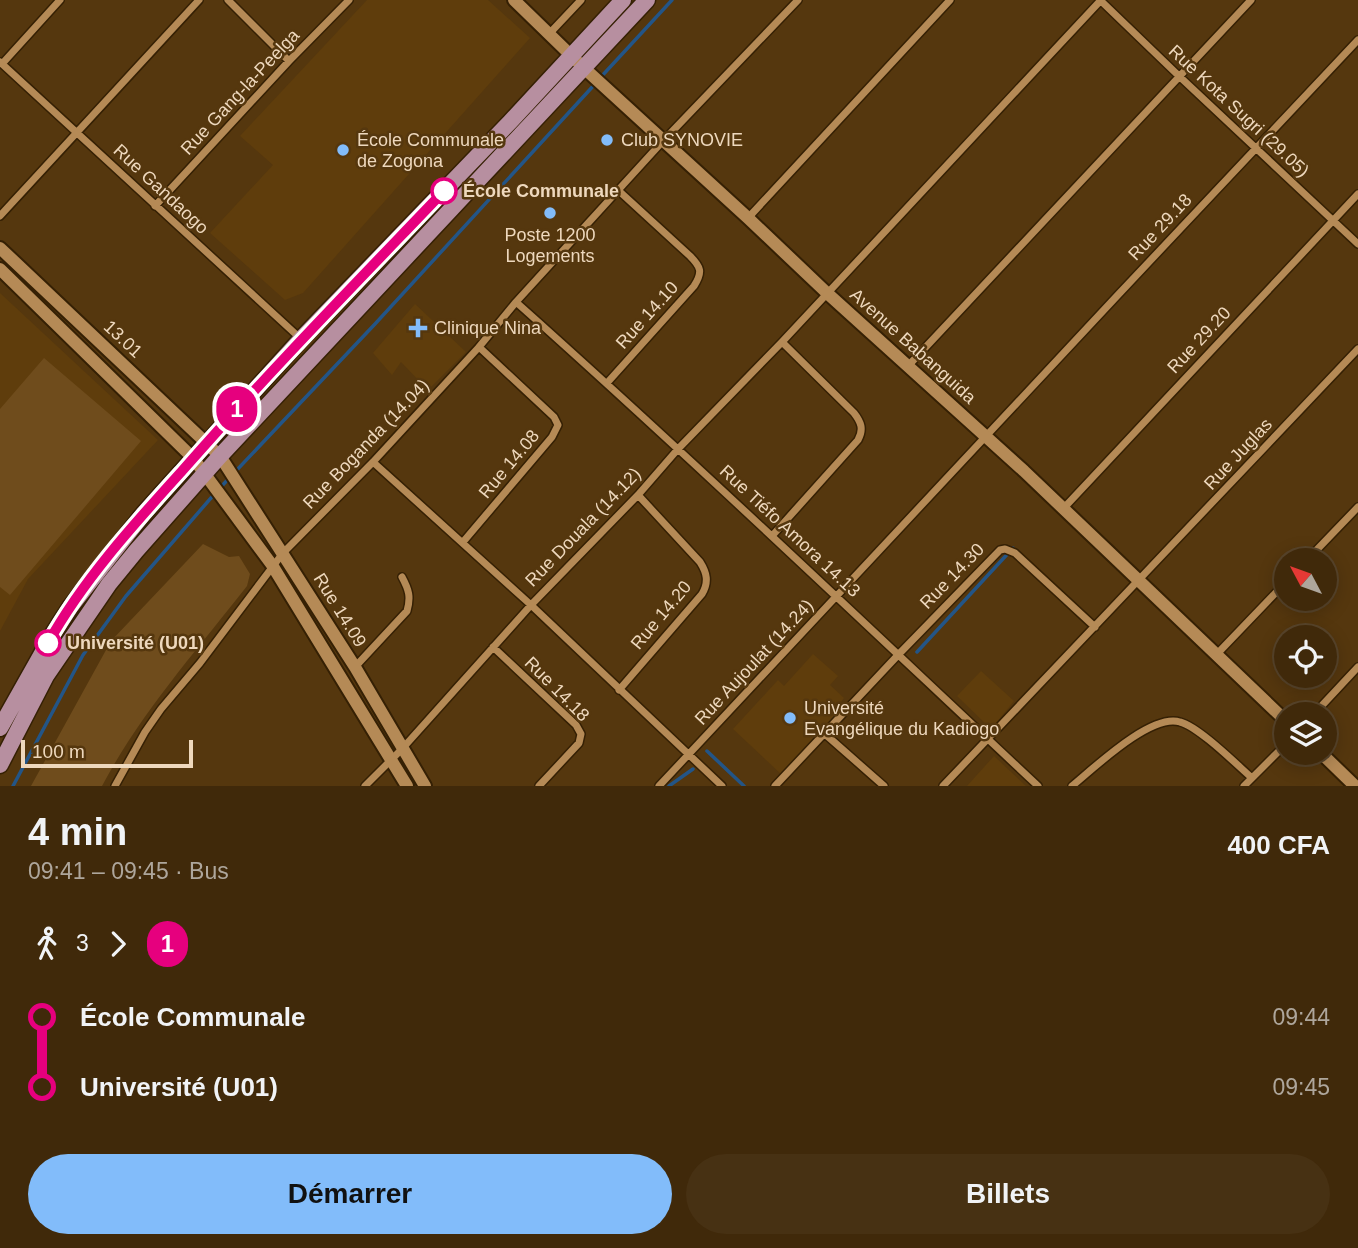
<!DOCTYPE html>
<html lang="fr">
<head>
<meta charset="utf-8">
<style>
	body { margin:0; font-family:Arial,sans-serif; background:#473113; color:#f1f3f6; height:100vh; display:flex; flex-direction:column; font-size:26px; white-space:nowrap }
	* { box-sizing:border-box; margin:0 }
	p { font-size:23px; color:#aea69c }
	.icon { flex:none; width:38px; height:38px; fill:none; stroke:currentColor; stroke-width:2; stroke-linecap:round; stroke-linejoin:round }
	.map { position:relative; height:786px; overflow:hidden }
	.details { display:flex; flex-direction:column; background:#40290a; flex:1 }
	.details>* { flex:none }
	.badge { padding:0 14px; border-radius:23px; font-size:24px; line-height:46px }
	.needle { width:46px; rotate:311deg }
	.fabs { position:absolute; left:1274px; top:548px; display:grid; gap:14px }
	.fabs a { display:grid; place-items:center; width:63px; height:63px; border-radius:50%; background:#40290a; box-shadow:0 4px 18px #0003,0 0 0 2px #59452b; font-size:35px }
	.scale { position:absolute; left:21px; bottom:18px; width:172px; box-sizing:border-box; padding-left:7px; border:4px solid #eed8bd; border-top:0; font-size:19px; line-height:24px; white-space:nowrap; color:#eed8bd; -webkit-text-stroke:5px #55370e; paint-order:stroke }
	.map>.badge { position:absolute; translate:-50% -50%; box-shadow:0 0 0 4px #fff }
	.legs { display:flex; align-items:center; gap:10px; height:77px; padding:0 28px; font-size:23px }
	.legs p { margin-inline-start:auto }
	.headline { display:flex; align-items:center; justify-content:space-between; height:119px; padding:0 28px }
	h1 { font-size:38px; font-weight:700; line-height:52px }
	.action { display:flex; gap:14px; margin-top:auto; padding:14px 28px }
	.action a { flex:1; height:80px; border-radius:42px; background:#82bcfa; color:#111; font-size:28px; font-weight:700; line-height:80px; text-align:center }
	.action a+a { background:#473113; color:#f1f3f6 }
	ul { padding:0 28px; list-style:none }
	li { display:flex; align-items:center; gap:24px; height:70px; font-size:26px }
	li i { display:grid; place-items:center; width:10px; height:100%; margin:0 9px; background:currentColor }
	li i::after { content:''; width:18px; height:18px; margin:-9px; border:5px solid; border-radius:50%; background:#40290a }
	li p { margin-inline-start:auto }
	li:first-child i { background:linear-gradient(#0000 50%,currentColor 0) }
	li:last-child i { background:linear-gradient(currentColor 50%,#0000 0) }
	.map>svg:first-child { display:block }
</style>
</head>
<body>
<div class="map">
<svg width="1358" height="786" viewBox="0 0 1358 786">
	<rect width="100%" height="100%" fill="#55370e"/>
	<path fill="#5f3d0c" d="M 367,0 L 488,0 L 530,38 L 303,293 L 285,300 L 210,233 L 273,165 L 240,136 Z
		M 0,293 L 158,440 L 28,579 L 0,631 Z
		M 415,304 L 466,352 L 428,390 L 401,362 L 392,375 L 373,353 Z
		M 813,654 L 838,676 L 830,685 L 844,698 L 841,702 L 846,707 L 782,775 L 733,729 L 778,680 L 784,686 Z
		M 981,671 L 1014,701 L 991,729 L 957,696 Z
		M 994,756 L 1026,786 L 967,786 Z"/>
	<path fill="#6f4c1c" d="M 44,358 L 141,441 L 10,595 L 0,587 L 0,409 Z
		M 203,544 L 229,557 L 239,556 L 250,574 L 247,586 C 197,650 140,714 102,786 L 31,786 L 111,641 Z"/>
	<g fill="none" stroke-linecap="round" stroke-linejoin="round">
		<path stroke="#235587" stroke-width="3.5" d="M 600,78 L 672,0
			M 917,652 L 1013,548
			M 707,751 L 744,786
			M 13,786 L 83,655 L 126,596 L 217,491 L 375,324 L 595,84
			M 669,786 L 693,769"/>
		<g stroke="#352004" stroke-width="10">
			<path id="minor" d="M 228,0 L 289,61
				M 1100,0 L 1180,77 L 1358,244
				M 549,34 L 581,0
				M 0,62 L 301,339
				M 2,64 L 60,0
				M 155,206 L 289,61 L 349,0
				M 0,216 L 199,0
				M 748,218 L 950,0
				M 516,302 C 693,460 865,624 1038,786
				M 908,366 L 1251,0
				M 607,383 L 694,286 C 703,272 701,267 690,256 L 619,191
				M 373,462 L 531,605 L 722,786
				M 1063,509 L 1358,194
				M 772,536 L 858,440 C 864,429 861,422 854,413 L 782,342
				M 463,542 L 552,437 L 558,425 L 554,417 L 479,347
				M 1307,560 L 1358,507
				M 493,647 L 576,725 L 581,734 L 579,743 L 539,786
				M 1217,654 L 1286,582
				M 355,667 L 407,611 C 411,597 409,590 402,577
				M 619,690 L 702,594 C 709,582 707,573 700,562 L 638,495
				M 1314,714 L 1358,667
				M 825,734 L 884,786
				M 115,786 L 145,732 L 161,709 L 200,663 L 283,553 L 373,462 L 479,347 L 516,302 L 663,141 L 798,0
				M 365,786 L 402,749 L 531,605 L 638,495 L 678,449 L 782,342 L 1101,0
				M 659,786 L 1116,297 L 1358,40
				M 775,786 L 899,654 L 1000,550 L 1005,549 L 1015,553 L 1095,627
				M 943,786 L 1358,349
				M 1072,786 C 1094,768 1151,713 1180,722 C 1199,727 1236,764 1252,778
				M 1244,786 L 1286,744"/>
		</g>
		<g stroke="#352004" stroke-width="16">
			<path id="tertiary" d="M 514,0 L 584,68 L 748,218 L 827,293 L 1024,471 L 1286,721
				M 0,248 L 220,456 L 355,667 L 425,786
				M 0,269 L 193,458 L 272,565 L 407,786
				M 1320,752 L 1355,786"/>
		</g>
		<g stroke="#352004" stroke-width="19">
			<path id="primary" d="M 0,728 L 53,634 L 71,606 L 144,513 L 301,339 L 510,122 L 623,0
				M 0,765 L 46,676 L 109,584 L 136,551 L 220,456 L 647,0"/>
		</g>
		<use href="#minor" stroke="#b58a56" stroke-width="7"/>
		<use href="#tertiary" stroke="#b58a56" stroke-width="12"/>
		<use href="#primary" stroke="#b78fa0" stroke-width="16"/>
	</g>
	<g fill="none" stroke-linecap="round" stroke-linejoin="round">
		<g stroke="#fff" stroke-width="16">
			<path id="line-1" d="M 48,643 C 83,580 134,524 182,471 C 266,375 356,283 444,191"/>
		</g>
		<use href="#line-1" stroke="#e6007e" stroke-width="10"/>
	</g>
	<g fill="#82bcfa" stroke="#55370e" stroke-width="2.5">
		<circle cx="607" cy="140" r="7"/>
		<circle cx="343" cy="150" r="7"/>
		<circle cx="550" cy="213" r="7"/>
		<path d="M414.5 317.5h7v7h7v7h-7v7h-7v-7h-7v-7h7z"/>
		<circle cx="790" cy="718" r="7"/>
	</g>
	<g fill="#fff" stroke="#e6007e" stroke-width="3.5">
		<circle cx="444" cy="191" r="12"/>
		<circle cx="48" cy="643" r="12"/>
	</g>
	<g text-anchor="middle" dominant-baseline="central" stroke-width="5" stroke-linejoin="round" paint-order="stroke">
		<g font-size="18" fill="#eed8bd" stroke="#55370e">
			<text transform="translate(240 92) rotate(-47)">Rue Gang-la-Peelga</text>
			<text transform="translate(1239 111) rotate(43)">Rue Kota Sugri (29.05)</text>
			<text transform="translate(161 189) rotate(43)">Rue Gandaogo</text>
			<text transform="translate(1160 227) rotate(-47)">Rue 29.18</text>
			<text transform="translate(647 315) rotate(-48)">Rue 14.10</text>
			<text transform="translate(123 339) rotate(43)">13.01</text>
			<text transform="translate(1199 340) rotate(-47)">Rue 29.20</text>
			<text transform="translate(913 346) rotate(42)">Avenue Babanguida</text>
			<text transform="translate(366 444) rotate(-46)">Rue Boganda (14.04)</text>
			<text transform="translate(1238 454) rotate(-47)">Rue Juglas</text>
			<text transform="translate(509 464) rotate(-50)">Rue 14.08</text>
			<text transform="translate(583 527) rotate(-46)">Rue Douala (14.12)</text>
			<text transform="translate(790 531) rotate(43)">Rue Tiéfo Amora 14.13</text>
			<text transform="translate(952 576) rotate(-46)">Rue 14.30</text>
			<text transform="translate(340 610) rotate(58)">Rue 14.09</text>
			<text transform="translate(661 615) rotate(-50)">Rue 14.20</text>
			<text transform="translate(754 662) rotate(-47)">Rue Aujoulat (14.24)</text>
			<text transform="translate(557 689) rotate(45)">Rue 14.18</text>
		</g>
		<g font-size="18" fill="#eed8bd" stroke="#55370e" text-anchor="start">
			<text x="357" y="140">École Communale<tspan x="357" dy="21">de Zogona</tspan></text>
			<text x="621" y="140">Club SYNOVIE</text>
			<text x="550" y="235" text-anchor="middle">Poste 1200<tspan x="550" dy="21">Logements</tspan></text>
			<text x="434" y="328">Clinique Nina</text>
			<text x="804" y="708">Université<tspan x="804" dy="21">Evangélique du Kadiogo</tspan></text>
		</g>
		<g font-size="18" font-weight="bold" fill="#eed8bd" stroke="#55370e" text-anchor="start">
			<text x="463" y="191">École Communale</text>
			<text x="67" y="643">Université (U01)</text>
		</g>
	</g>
</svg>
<div class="fabs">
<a><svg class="needle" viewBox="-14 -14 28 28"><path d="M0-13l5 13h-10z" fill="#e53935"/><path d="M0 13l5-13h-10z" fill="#aea69c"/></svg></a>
<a><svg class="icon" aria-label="locate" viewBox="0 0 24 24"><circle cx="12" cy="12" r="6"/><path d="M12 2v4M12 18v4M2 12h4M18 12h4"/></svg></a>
<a><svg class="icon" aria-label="layers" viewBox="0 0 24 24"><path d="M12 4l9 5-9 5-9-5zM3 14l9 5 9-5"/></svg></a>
</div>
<div class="scale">100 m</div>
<b class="badge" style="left:237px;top:409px;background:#e6007e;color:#fff">1</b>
</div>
<section class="details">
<div class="headline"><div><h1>4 min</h1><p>09:41 – 09:45 · Bus</p></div><b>400 CFA</b></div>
<div class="legs"><svg class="icon" aria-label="walk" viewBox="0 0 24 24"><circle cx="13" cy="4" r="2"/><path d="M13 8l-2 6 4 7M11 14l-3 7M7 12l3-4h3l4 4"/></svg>3<svg class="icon" aria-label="forward" viewBox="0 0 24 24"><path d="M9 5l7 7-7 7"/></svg><b class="badge" style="background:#e6007e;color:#fff">1</b></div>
<ul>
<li><i style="color:#e6007e"></i><b>École Communale</b><p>09:44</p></li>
<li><i style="color:#e6007e"></i><b>Université (U01)</b><p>09:45</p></li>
</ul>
<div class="action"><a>Démarrer</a><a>Billets</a></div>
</section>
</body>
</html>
